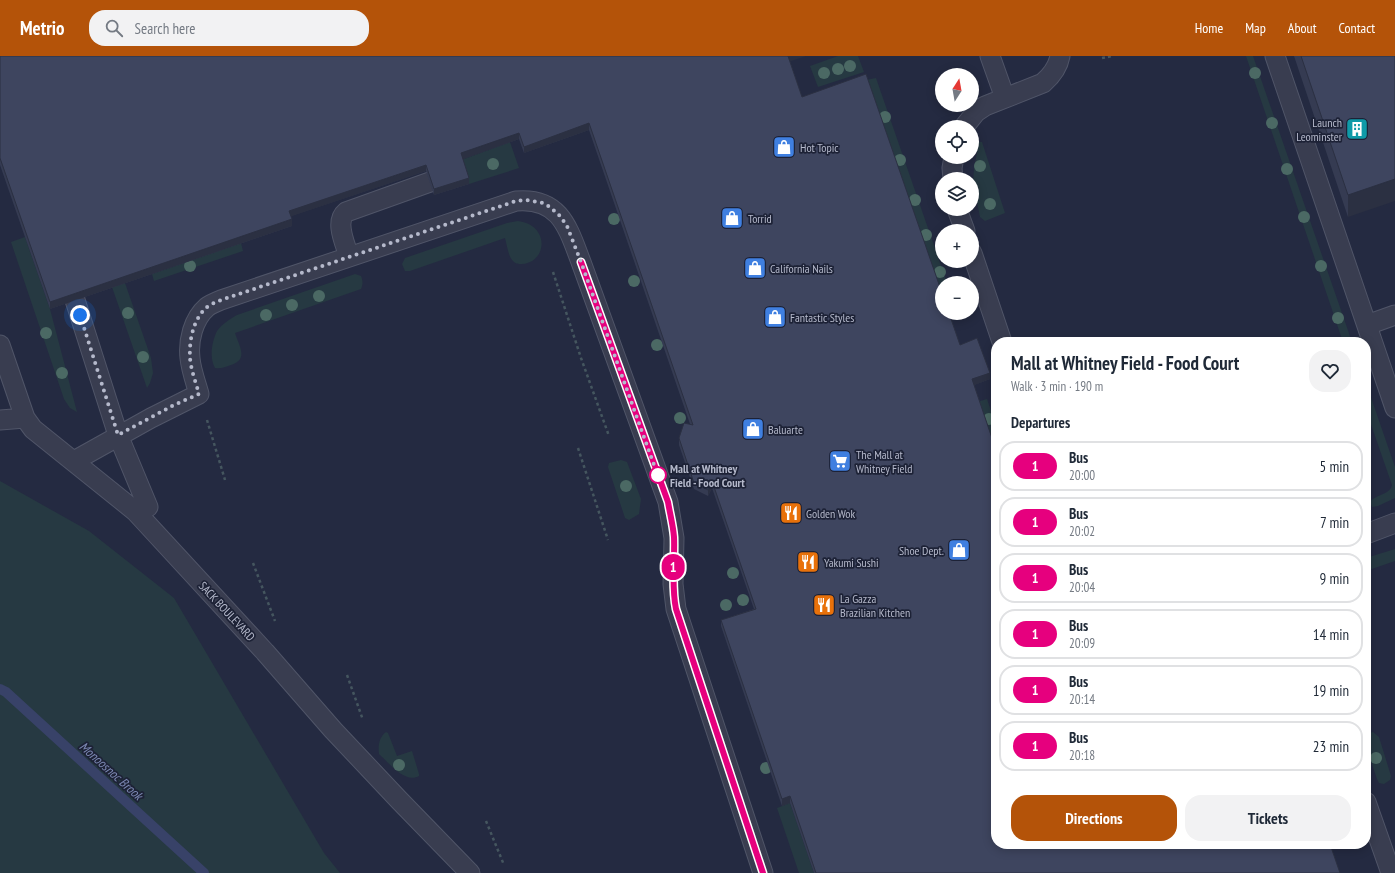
<!DOCTYPE html>
<html lang="en">
<head>
<meta charset="utf-8">
<style>
	body { margin:0; font-family:"PT Sans Narrow",sans-serif; background:#f2f2f3; color:#1f2937; height:100vh; display:flex; flex-direction:column; font-size:15px; white-space:nowrap }
	* { box-sizing:border-box; margin:0 }
	p { font-size:13px; color:#747a83 }
	.icon { flex:none; width:22px; height:22px; fill:none; stroke:currentColor; stroke-width:2; stroke-linecap:round; stroke-linejoin:round }
	.map { position:relative; flex:1; overflow:hidden }
	.drawer { position:absolute; left:991px; top:281px; width:380px; height:512px; display:flex; flex-direction:column; background:#fff; border-radius:16px; box-shadow:0 2px 10px #0003 }
	.drawer>* { flex:none }
	.badge { padding:0 8px; border-radius:13px; font-size:14px; line-height:26px }
	.needle { width:26px; rotate:11deg }
	.fabs { position:absolute; left:935px; top:12px; display:grid; gap:8px }
	.fabs a { display:grid; place-items:center; width:44px; height:44px; border-radius:50%; background:#fff; box-shadow:0 2px 10px #0003; font-size:20px }
	.you { position:absolute; width:20px; height:20px; margin:-10px; border:3px solid #fff; border-radius:50%; background:#1a73e8; box-shadow:0 0 0 6px #1a73e833 }
	.map>.badge { position:absolute; translate:-50% -50%; box-shadow:0 0 0 2px #fff }
	h2 { padding:0 20px; font-size:15px; line-height:36px }
	.round { display:grid; place-items:center; flex:none; width:42px; height:42px; border-radius:16px; background:#f2f2f3 }
	.headline { display:flex; align-items:center; justify-content:space-between; height:68px; padding:0 20px }
	h1 { font-size:19px; font-weight:800; line-height:30px }
	.primary-button { display:flex; gap:8px; margin-top:auto; padding:8px 20px }
	.primary-button a { flex:1; height:46px; border-radius:16px; background:#b45309; color:#fff; font-size:16px; font-weight:800; line-height:46px; text-align:center }
	.primary-button a+a { background:#f2f2f3; color:#1f2937 }
	ul { padding:0; list-style:none }
	li { display:flex; align-items:center; gap:12px; height:50px; margin:0 8px 6px; padding:0 12px; border:2px solid #e0e1e3; border-radius:16px }
	li div { flex:1 }
	li b { display:block; font-size:15px }
	li em { font-style:normal }
	li .badge { min-width:44px; font-weight:700; text-align:center }
	header { display:flex; align-items:center; gap:24px; box-sizing:border-box; height:56px; padding:0 20px; background:#b45309; color:#fff }
	header strong { font-size:19px }
	nav { display:flex; gap:22px; margin-inline-start:auto; font-size:14px }
	.search { width:280px; height:36px; background:#f2f2f3; display:flex; align-items:center; gap:10px; box-sizing:border-box; padding:0 14px; border-radius:16px; color:#747a83; font-size:15px }
	.map>svg:first-child { display:block }
</style>
</head>
<body>
<header>
<strong>Metrio</strong>
<div class="search"><svg class="icon" aria-label="search" viewBox="0 0 24 24"><circle cx="10" cy="10" r="6"/><path d="M15 15l6 6"/></svg>Search here</div>
<nav><a>Home</a><a>Map</a><a>About</a><a>Contact</a></nav>
</header>
<div class="map">
<svg width="1395" height="817" viewBox="0 0 1395 817">
	<rect width="100%" height="100%" fill="#242a41"/>
	<path fill="#263942" d="M 838,0 L 858,0 L 864,16 L 818,31 L 810,10 Z
		M 1246,0 L 1253,0 L 1352,286 L 1343,286 Z
		M 876,22 L 947,227 L 942,227 L 942,243 L 866,24 Z
		M 510,86 L 519,112 L 469,128 L 461,104 Z
		M 979,86 L 982,86 L 1005,157 L 985,165 L 980,161 L 973,126 L 974,113 Z
		M 518,165 C 523,166 528,167 532,170 C 549,182 542,207 522,208 C 518,208 516,208 513,205 C 508,200 507,189 505,182 L 410,215 L 405,215 L 402,208 L 405,202 L 507,167 Z
		M 25,181 L 50,253 L 77,356 L 70,352 L 64,343 L 11,186 Z
		M 241,187 L 243,195 L 154,225 L 152,218 Z
		M 355,218 L 361,220 C 363,225 363,228 361,233 L 235,277 C 239,290 249,303 231,309 C 225,311 221,313 215,312 C 209,302 212,285 217,275 C 222,268 230,263 237,259 Z
		M 125,227 L 151,302 L 153,317 L 150,327 L 147,332 L 112,231 Z
		M 1366,327 L 1395,411 L 1395,442 L 1378,450 L 1372,451 L 1370,446 C 1376,438 1390,439 1392,429 L 1366,354 Z
		M 987,343 L 996,370 L 996,400 L 977,346 Z
		M 621,404 L 627,406 L 641,443 L 639,458 L 629,464 L 625,462 L 608,411 L 609,407 Z
		M 0,425 L 89,475 L 174,542 L 324,797 L 340,817 L 0,817 Z
		M 1395,493 L 1395,505 L 1366,515 L 1366,502 Z
		M 386,676 L 388,677 L 397,700 L 412,695 L 419,718 L 419,720 C 405,728 389,707 379,698 C 378,690 379,681 386,676 Z
		M 1373,676 L 1379,681 L 1391,720 L 1390,724 L 1384,728 L 1379,727 L 1377,723 L 1366,691 L 1366,678 Z
		M 790,747 L 814,817 L 799,817 L 777,752 Z"/>
	<g fill="none" stroke-linecap="round" stroke-linejoin="round">
		<path stroke="#384268" stroke-width="10" d="M 0,633 L 6,636 L 204,817"/>
		<g stroke="#505568" stroke-width="21">
			<path id="service" d="M 990,0 L 1005,42
				M 1275,0 L 1395,352
				M 964,71 L 976,56 L 985,50 L 1043,27 C 1051,20 1058,11 1060,0
				M 953,123 L 952,112 L 954,101
				M 957,153 L 965,175
				M 972,197 L 1002,286
				M 349,201 C 346,189 334,166 346,156 L 430,126
				M 75,244 L 118,379 L 148,451
				M 1367,269 L 1395,259
				M 0,289 L 25,362 L 33,373 L 135,455 L 265,596 L 333,674 L 399,744 L 470,817
				M 0,364 L 25,362
				M 74,405 L 151,362 L 199,338 C 196,327 191,314 190,302 C 188,285 193,263 207,251 C 211,248 216,246 221,244 L 516,145 C 560,141 568,172 581,206 L 668,446 L 674,482 L 673,528 L 676,553 L 763,817
				M 1366,478 L 1395,467
				M 1366,746 L 1391,817"/>
		</g>
		<path stroke="#45565f" stroke-width="2.5" stroke-dasharray="3 3" stroke-linecap="butt" d="M 1102,2 L 1113,0
			M 553,216 L 581,302 L 609,380
			M 207,364 L 225,424
			M 578,392 L 608,484
			M 253,507 L 275,565
			M 347,619 L 363,664
			M 486,765 L 504,809"/>
		<use href="#service" stroke="#393d50" stroke-width="19"/>
	</g>
	<g fill="#4b6964">
		<circle cx="850" cy="10" r="6"/>
		<circle cx="838" cy="13" r="6"/>
		<circle cx="824" cy="17" r="6"/>
		<circle cx="1255" cy="17" r="6"/>
		<circle cx="885" cy="61" r="6"/>
		<circle cx="1272" cy="67" r="6"/>
		<circle cx="900" cy="104" r="6"/>
		<circle cx="493" cy="108" r="6"/>
		<circle cx="980" cy="110" r="6"/>
		<circle cx="1287" cy="113" r="6"/>
		<circle cx="915" cy="144" r="6"/>
		<circle cx="990" cy="148" r="6"/>
		<circle cx="1304" cy="161" r="6"/>
		<circle cx="614" cy="163" r="6"/>
		<circle cx="926" cy="179" r="6"/>
		<circle cx="190" cy="210" r="6"/>
		<circle cx="1321" cy="210" r="6"/>
		<circle cx="940" cy="216" r="6"/>
		<circle cx="634" cy="225" r="6"/>
		<circle cx="319" cy="240" r="6"/>
		<circle cx="292" cy="249" r="6"/>
		<circle cx="128" cy="257" r="6"/>
		<circle cx="266" cy="259" r="6"/>
		<circle cx="1338" cy="262" r="6"/>
		<circle cx="46" cy="277" r="6"/>
		<circle cx="657" cy="289" r="6"/>
		<circle cx="143" cy="301" r="6"/>
		<circle cx="62" cy="317" r="6"/>
		<circle cx="680" cy="362" r="6"/>
		<circle cx="989" cy="363" r="6"/>
		<circle cx="626" cy="430" r="6"/>
		<circle cx="733" cy="517" r="6"/>
		<circle cx="743" cy="544" r="6"/>
		<circle cx="726" cy="549" r="6"/>
		<circle cx="1376" cy="702" r="6"/>
		<circle cx="399" cy="709" r="6"/>
		<circle cx="766" cy="712" r="6"/>
	</g>
	<path fill="#353b52" d="M 0,0 L 790,6 L 802,41 L 960,289 L 990,323 L 974,329 L 996,788 L 1340,817 L 814,817 L 790,747 L 782,750 L 721,570 L 721,564 L 754,553 L 712,432 L 708,440 L 694,433 L 679,389 L 679,382 L 690,368 L 589,74 L 524,97 L 519,83 L 463,103 L 469,128 L 434,139 L 426,115 L 291,160 L 292,170 L 50,253 L 0,109 Z
		M 1294,0 L 1395,0 L 1348,161 Z"/>
	<path fill="#2b3042" d="M 788,0 L 806,0 L 788,6 Z
		M 589,67 L 589,74 L 524,97 L 524,91 Z
		M 519,77 L 519,83 L 461,104 L 461,97 Z
		M 426,109 L 426,115 L 289,161 L 289,155 Z
		M 469,122 L 469,128 L 434,139 L 434,133 Z
		M 1395,123 L 1395,145 L 1348,161 L 1348,139 Z
		M 292,163 L 292,170 L 50,253 L 50,246 Z
		M 990,317 L 990,323 L 972,330 L 972,323 Z
		M 712,425 L 712,432 L 708,440 L 708,434 Z
		M 790,740 L 790,747 L 782,750 L 782,743 Z"/>
	<path fill="#3e455f" stroke="#2b3042" d="M 0,0 L 788,0 L 802,41 L 866,18 L 942,237 L 942,257 L 949,257 L 960,289 L 977,282 L 990,317 L 972,323 L 996,394 L 996,788 L 1330,788 L 1340,817 L 816,817 L 790,740 L 782,743 L 721,564 L 756,553 L 712,425 L 708,434 L 694,427 L 679,382 L 684,367 L 693,369 L 589,67 L 524,91 L 519,77 L 461,97 L 469,122 L 434,133 L 426,109 L 289,155 L 292,163 L 50,246 L 0,102 Z
		M 1301,0 L 1395,0 L 1395,123 L 1348,139 Z"/>
	<g fill="none" stroke-linecap="round" stroke-linejoin="round">
		<g stroke="#fff" stroke-width="9">
			<path id="line" d="M 581,206 L 668,446 C 670,458 673,469 674,481 C 675,505 671,529 676,553 L 763,817"/>
		</g>
		<use href="#line" stroke="#e6007e" stroke-width="6"/>
		<path stroke="#b5b9cb" stroke-width="4" stroke-dasharray="0 7.2" d="M 80,259 L 118,379 L 174,349 L 199,338 C 196,327 191,314 190,302 C 189,285 193,263 207,251 C 211,248 216,246 221,244 L 516,145 L 526,144 L 543,147 L 550,151 L 560,160 L 567,170 L 581,206 L 658,420 L 658,419"/>
	</g>
	<defs>
		<g id="building-square" transform="scale(1.15)"><rect x="-9" y="-9" width="18" height="18" rx="4" fill="#0f9aa8" stroke="#1d2236"/><path d="M-4-6H4V6H1V3H-1V6H-4ZM-2.5-4.3h1.7v1.8h-1.7ZM.8-4.3h1.7v1.8H.8ZM-2.5-1h1.7V.8h-1.7ZM.8-1h1.7V.8H.8Z" fill="#fff"/></g>
		<g id="shop-square" transform="scale(1.15)"><rect x="-9" y="-9" width="18" height="18" rx="4" fill="#3f7fe0" stroke="#1d2236"/><path d="M-5-2.5h2.3a2.7 3.5 0 0 1 5.4 0H5L5.5 6h-11ZM-1.5-2.5h3a1.5 2.3 0 0 0-3 0Z" fill="#fff"/></g>
		<g id="supermarket-square" transform="scale(1.15)"><rect x="-9" y="-9" width="18" height="18" rx="4" fill="#3f7fe0" stroke="#1d2236"/><path d="M-6-5.5h2.5l.6 2H6L4.5 2H-2.5L-4.4-4H-6ZM-1.5 3.2a1.3 1.3 0 1 0 .1 0ZM3 3.2a1.3 1.3 0 1 0 .1 0Z" fill="#fff"/></g>
		<g id="restaurant-square" transform="scale(1.15)"><rect x="-9" y="-9" width="18" height="18" rx="4" fill="#e8710a" stroke="#1d2236"/><path d="M-5-6h1v4h1v-4h1v4h1v-4h1v5L-1.5 .5V6h-2V.5L-5-1ZM5-6V6H3V1.5H1.5Q1.5-4 5-6Z" fill="#fff"/></g>
	</defs>
	<g fill-rule="evenodd">
		<use href="#building-square" x="1357" y="73"/>
		<use href="#shop-square" x="784" y="91"/>
		<use href="#shop-square" x="732" y="162"/>
		<use href="#shop-square" x="755" y="212"/>
		<use href="#shop-square" x="775" y="261"/>
		<use href="#shop-square" x="753" y="373"/>
		<use href="#supermarket-square" x="840" y="405"/>
		<use href="#restaurant-square" x="791" y="457"/>
		<use href="#shop-square" x="959" y="494"/>
		<use href="#restaurant-square" x="808" y="506"/>
		<use href="#restaurant-square" x="824" y="549"/>
	</g>
	<circle fill="#fff" stroke="#e6007e" stroke-width="2" cx="658" cy="419" r="8"/>
	<g text-anchor="middle" dominant-baseline="central" stroke-width="3.5" stroke-linejoin="round" paint-order="stroke">
		<g font-size="12" fill="#b5b9cb" stroke="#1d2236" text-anchor="start">
			<text x="1342" y="66" text-anchor="end">Launch<tspan x="1342" dy="14">Leominster</tspan></text>
			<text x="800" y="91">Hot Topic</text>
			<text x="748" y="162">Torrid</text>
			<text x="770" y="212">California Nails</text>
			<text x="790" y="261">Fantastic Styles</text>
			<text x="768" y="373">Baluarte</text>
			<text x="856" y="398">The Mall at<tspan x="856" dy="14">Whitney Field</tspan></text>
			<text x="806" y="457">Golden Wok</text>
			<text x="944" y="494" text-anchor="end">Shoe Dept.</text>
			<text x="824" y="506">Yakumi Sushi</text>
			<text x="840" y="542">La Gazza<tspan x="840" dy="14">Brazilian Kitchen</tspan></text>
		</g>
		<g font-size="12" font-weight="bold" fill="#b5b9cb" stroke="#1d2236" text-anchor="start">
			<text x="670" y="412">Mall at Whitney<tspan x="670" dy="14">Field - Food Court</tspan></text>
		</g>
		<g font-size="12" fill="#b5b9cb" stroke="#1d2236">
			<text transform="translate(227 555) rotate(47)">SACK BOULEVARD</text>
		</g>
		<g font-size="13" font-style="italic" fill="#7c88b3" stroke="#1d2236">
			<text transform="translate(111 715) rotate(42)">Monoosnoc Brook</text>
		</g>
	</g>
</svg>
<div class="fabs">
<a><svg class="needle" viewBox="-14 -14 28 28"><path d="M0-13l5 13h-10z" fill="#e53935"/><path d="M0 13l5-13h-10z" fill="#747a83"/></svg></a>
<a><svg class="icon" aria-label="locate" viewBox="0 0 24 24"><circle cx="12" cy="12" r="6"/><path d="M12 2v4M12 18v4M2 12h4M18 12h4"/></svg></a>
<a><svg class="icon" aria-label="layers" viewBox="0 0 24 24"><path d="M12 4l9 5-9 5-9-5zM3 14l9 5 9-5"/></svg></a>
<a>+</a>
<a>−</a>
</div>
<div class="you" style="left:80px;top:259px"></div>
<b class="badge" style="left:673px;top:511px;background:#e6007e;color:#fff">1</b>
<section class="drawer">
<div class="headline"><div><h1>Mall at Whitney Field - Food Court</h1><p>Walk · 3 min · 190 m</p></div><a class="round"><svg class="icon" aria-label="heart" viewBox="0 0 24 24"><path d="M12 20l-8-8c-3-5 5-10 8-4 3-6 11-1 8 4z"/></svg></a></div>
<h2>Departures</h2>
<ul>
<li><span class="badge" style="background:#e6007e;color:#fff">1</span><div><b>Bus</b><p>20:00</p></div><em>5 min</em></li>
<li><span class="badge" style="background:#e6007e;color:#fff">1</span><div><b>Bus</b><p>20:02</p></div><em>7 min</em></li>
<li><span class="badge" style="background:#e6007e;color:#fff">1</span><div><b>Bus</b><p>20:04</p></div><em>9 min</em></li>
<li><span class="badge" style="background:#e6007e;color:#fff">1</span><div><b>Bus</b><p>20:09</p></div><em>14 min</em></li>
<li><span class="badge" style="background:#e6007e;color:#fff">1</span><div><b>Bus</b><p>20:14</p></div><em>19 min</em></li>
<li><span class="badge" style="background:#e6007e;color:#fff">1</span><div><b>Bus</b><p>20:18</p></div><em>23 min</em></li>
</ul>
<div class="primary-button"><a>Directions</a><a>Tickets</a></div>
</section>
</div>
</body>
</html>
